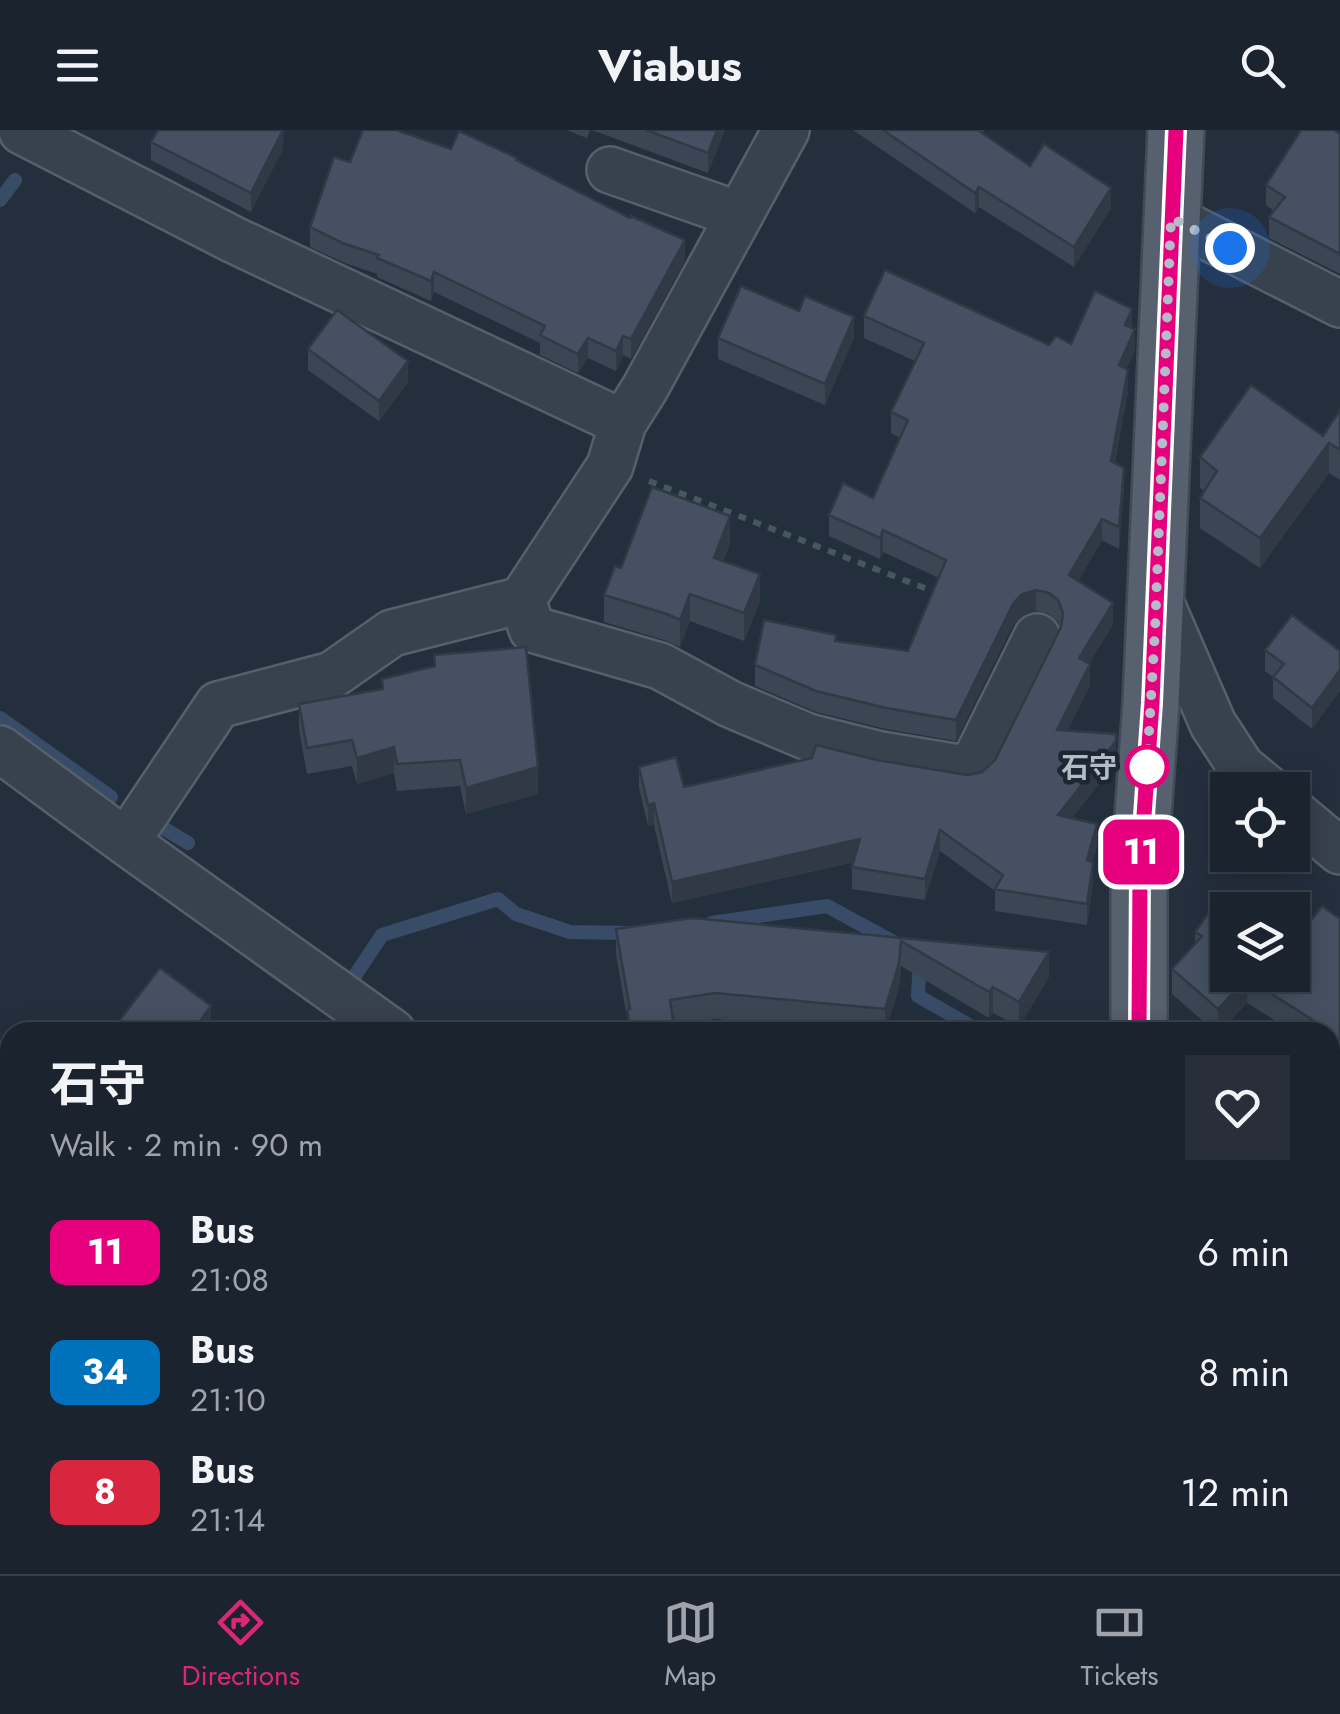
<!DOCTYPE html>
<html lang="en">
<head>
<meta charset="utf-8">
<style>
	body { margin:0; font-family:Jost,"Noto Sans JP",sans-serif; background:#282f3a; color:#f1f3f6; height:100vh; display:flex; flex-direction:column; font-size:38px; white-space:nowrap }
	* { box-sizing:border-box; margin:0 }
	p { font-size:32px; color:#a0a4aa }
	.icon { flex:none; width:55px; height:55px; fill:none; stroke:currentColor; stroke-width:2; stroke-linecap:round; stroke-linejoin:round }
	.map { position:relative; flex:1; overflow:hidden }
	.sheet { position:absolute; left:0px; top:892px; width:1340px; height:552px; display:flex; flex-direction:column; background:#1b232e; border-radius:30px 30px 0 0; box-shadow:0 5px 25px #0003,0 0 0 2px #39404a }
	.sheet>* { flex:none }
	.badge { padding:0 20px; border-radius:15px; font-size:35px; line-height:65px }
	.controls { position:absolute; left:1210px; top:642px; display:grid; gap:20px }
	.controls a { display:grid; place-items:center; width:100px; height:100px; border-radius:0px; background:#1b232e; box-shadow:0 5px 25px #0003,0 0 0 2px #39404a; font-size:50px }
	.you { position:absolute; width:50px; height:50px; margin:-25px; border:8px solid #fff; border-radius:50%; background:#1a73e8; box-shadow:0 0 0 15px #1a73e833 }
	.map>.badge { position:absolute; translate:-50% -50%; box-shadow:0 0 0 5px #fff }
	.round { display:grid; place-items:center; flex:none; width:105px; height:105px; border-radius:0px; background:#282f3a }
	.headline { display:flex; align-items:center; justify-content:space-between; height:170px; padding:0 50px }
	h1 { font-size:48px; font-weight:700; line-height:75px }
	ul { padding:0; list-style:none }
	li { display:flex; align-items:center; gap:30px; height:120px; padding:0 50px }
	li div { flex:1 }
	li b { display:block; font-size:38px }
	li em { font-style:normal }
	li .badge { min-width:110px; font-weight:700; text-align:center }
	header { display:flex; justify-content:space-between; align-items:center; height:130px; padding:0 50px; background:#1b232e; font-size:45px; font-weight:700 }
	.tab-bar { display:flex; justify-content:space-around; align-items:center; height:140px; border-top:2px solid #39404a; background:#1b232e; font-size:28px; color:#a0a4aa }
	.tab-bar a { display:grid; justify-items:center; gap:5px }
	.tab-bar .on { color:#db2777 }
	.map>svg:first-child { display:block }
</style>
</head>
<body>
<header><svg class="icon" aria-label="menu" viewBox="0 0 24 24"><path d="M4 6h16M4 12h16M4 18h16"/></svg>Viabus<svg class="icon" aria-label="search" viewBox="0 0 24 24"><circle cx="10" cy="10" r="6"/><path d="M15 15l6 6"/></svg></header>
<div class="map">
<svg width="1340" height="1444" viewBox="0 0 1340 1444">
	<rect width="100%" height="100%" fill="#242f3e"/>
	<path fill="#263c3f" d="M 10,975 L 10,1119 L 0,1112 L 0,989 Z"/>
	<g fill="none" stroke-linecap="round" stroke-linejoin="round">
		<path stroke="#394c67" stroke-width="14" d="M 0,70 L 15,50
			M 0,588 L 111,667
			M 155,693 L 188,713
			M 711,793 L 827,776 L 899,815
			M 920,830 L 918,866 L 981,902
			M 350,853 L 382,805 L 498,769 L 516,784 L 570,802 L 630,803"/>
		<path stroke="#394c67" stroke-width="80" d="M 0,1318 L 10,1326
			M 148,1435 L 159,1444"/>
		<g stroke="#565f6c" stroke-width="50">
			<path id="minor" d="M 22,1 L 234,110 L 623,293
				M 610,40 L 739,85
				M 1171,88 L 1340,174
				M 1157,465 L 1213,594 L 1241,637 L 1269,660
				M 522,470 L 532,499 L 660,536 L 730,574 L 808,607 L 881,625 L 971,640 L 1037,507
				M 0,619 L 126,712 L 392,902
				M 1292,681 L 1340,721
				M 126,712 L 218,575 L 332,545 L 392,503 L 522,470 L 610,336 L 623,293 L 645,258 L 786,0
				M 294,1436 L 295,1435
				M 997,1444 L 1003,1435"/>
		</g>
		<g stroke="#414a57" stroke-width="60">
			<path id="major" d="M 1139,902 L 1139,742 L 1151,573 L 1176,0
				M 1197,1435 L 1199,1444"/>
		</g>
		<path stroke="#44595c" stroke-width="6" stroke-dasharray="8 8" stroke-linecap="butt" d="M 649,351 L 940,464
			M 0,1188 L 10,1198
			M 0,1408 L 10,1416
			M 33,1435 L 44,1444"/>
		<use href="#minor" stroke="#38414e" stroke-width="45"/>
		<use href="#major" stroke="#56606e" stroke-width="55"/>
	</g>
	<path fill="#3b4654" d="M 566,0 L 590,0 L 587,8 Z
		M 592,0 L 725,0 L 708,43 Z
		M 853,0 L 984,0 L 982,3 L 1030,36 L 1111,78 L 1074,137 L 979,77 L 975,83 Z
		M 283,3 L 283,19 L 251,82 L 151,30 L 151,12 Z
		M 1340,4 L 1340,144 L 1269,108 L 1269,87 L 1274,81 L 1266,75 L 1266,55 Z
		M 451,19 L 517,30 L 685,130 L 631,229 L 623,225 L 616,241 L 588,228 L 578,243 L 540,225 L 540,213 L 434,162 L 431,171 L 377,147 L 377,144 L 345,133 L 310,117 L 310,97 Z
		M 864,186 L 1049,215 L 1071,214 L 1132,198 L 1135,220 L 1126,239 L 1128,261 L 1115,333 L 1124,359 L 1119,419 L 1102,410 L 1078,451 L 1113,494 L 1089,534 L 1090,556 L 1067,601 L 1116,632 L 1072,688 L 1097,715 L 1092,732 L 1093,754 L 1087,795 L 995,781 L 995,761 L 940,721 L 925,770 L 852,759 L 852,737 L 854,732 L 672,773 L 654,695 L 648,696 L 639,658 L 639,637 L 684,657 L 877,630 L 967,645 L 982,642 L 995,630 L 1060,498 L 1058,492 L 1049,484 L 1036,481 L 1022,486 L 1013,495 L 956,611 L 886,599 L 816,582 L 755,556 L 755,535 L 908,521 L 939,448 L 883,422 L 880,429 L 829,406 L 829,385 L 873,368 L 900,308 L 891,303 L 891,282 L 915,231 L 864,208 Z
		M 718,208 L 854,208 L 825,275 L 718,229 Z
		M 308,219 L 408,252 L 379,291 L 308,240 Z
		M 1340,280 L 1340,350 L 1329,343 L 1260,438 L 1200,398 L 1200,368 L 1204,361 L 1200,358 L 1200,327 L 1323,306 Z
		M 730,414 L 723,431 L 760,471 L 744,511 L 690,491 L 680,517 L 667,511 L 604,492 L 604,465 L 621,438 Z
		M 1265,520 L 1340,521 L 1312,599 L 1273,568 L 1273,547 L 1265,541 Z
		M 434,525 L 538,664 L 466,684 L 460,656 L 397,661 L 394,643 L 357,654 L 352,636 L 307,644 L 299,600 L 299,574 L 382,560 L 382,549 L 434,536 Z
		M 1219,768 L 1228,845 L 1340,789 L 1340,1281 L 1330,1274 L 1330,902 L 1294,902 L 1247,873 L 1219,902 L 1216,902 L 1172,864 L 1172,839 L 1195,814 L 1195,802 Z
		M 692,788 L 1049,822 L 1049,847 L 1019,897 L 993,883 L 989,888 L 901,836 L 899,858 L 885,902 L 858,902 L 715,889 L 674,895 L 675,902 L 627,902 L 627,888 L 616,824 L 616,799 Z
		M 119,891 L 211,897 L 207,902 L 119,902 Z
		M 1330,1363 L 1340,1444 L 1332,1444 L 1331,1439 L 1310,1444 L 1265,1444 L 1264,1435 L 1330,1435 Z"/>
	<path fill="#303945" d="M 276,0 L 284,0 L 283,19 L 251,82 L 251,63 Z
		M 717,0 L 725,0 L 708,43 L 708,23 Z
		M 979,57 L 979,77 L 975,83 L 975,63 Z
		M 1111,58 L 1111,78 L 1074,137 L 1074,117 Z
		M 685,110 L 685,130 L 631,229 L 631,209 Z
		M 434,142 L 434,162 L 431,171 L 431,151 Z
		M 1132,179 L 1132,200 L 1125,195 Z
		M 854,187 L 854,208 L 825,275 L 825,254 Z
		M 1135,199 L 1135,220 L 1119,256 L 1119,235 Z
		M 623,206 L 623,225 L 616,241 L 616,221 Z
		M 588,208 L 588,228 L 578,243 L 578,224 Z
		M 408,231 L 408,252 L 379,291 L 379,271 Z
		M 1128,240 L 1128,261 L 1111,352 L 1111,331 Z
		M 1329,313 L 1329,343 L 1260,438 L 1260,408 Z
		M 1124,338 L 1124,359 L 1119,419 L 1119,397 Z
		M 730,386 L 730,414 L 714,455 L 714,428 Z
		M 1102,389 L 1102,410 L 1069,467 L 1069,445 Z
		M 883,400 L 883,422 L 880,429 L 880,408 Z
		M 760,444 L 760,471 L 744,511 L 744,483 Z
		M 1036,460 L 1036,481 L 1022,486 L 1013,495 L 956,611 L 956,590 L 1013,474 L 1022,464 Z
		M 690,464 L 690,491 L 680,517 L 680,490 Z
		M 1113,473 L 1113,494 L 1079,550 L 1079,528 Z
		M 1090,534 L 1090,556 L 1057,622 L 1057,600 Z
		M 1340,540 L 1340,561 L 1312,599 L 1312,578 Z
		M 1116,604 L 1116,632 L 1058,706 L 1058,685 Z
		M 394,617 L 394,643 L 357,654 L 357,628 Z
		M 538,637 L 538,664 L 466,684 L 466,658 Z
		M 654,673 L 654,695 L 648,696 L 648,675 Z
		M 1097,694 L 1097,715 L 1087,751 L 1087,730 Z
		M 940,700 L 940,721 L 925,770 L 925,749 Z
		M 860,709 L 860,730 L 672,773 L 672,752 Z
		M 1093,733 L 1093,754 L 1087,795 L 1087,774 Z
		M 901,811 L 899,858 L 885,902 L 885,879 Z
		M 1049,822 L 1049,847 L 1019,897 L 1019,872 Z
		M 1247,848 L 1247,873 L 1218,902 L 1218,879 Z
		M 993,857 L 993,883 L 989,888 L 989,862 Z
		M 211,876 L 211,897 L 207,902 L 192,902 Z
		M 1340,983 L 1340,1017 L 1330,1028 L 1330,1004 L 1336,987 Z
		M 1330,1415 L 1331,1439 L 1310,1444 L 1266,1444 L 1266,1435 L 1330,1435 Z
		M 1108,1435 L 1127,1435 L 1117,1444 L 1099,1444 Z"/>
	<path fill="#455162" stroke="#303945" stroke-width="2.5" d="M 158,0 L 283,0 L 251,63 L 151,12 Z
		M 363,0 L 396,0 L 451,19 L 459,1 L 517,28 L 516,30 L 630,88 L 631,86 L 685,110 L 631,209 L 623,206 L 616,221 L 588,208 L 578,224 L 540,205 L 545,196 L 434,142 L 431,151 L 377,128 L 379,125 L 345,114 L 310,97 L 334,27 L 350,32 Z
		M 646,0 L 717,0 L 708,23 Z
		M 883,0 L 978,0 L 1030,36 L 1044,14 L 1111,58 L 1074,117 L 979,57 L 975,63 Z
		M 1301,0 L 1334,0 L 1340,4 L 1340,124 L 1269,87 L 1285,67 L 1266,55 Z
		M 885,140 L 1049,215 L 1056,206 L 1071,214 L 1095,161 L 1132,179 L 1125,195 L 1135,199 L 1119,235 L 1128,240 L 1111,331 L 1124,338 L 1119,397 L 1102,389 L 1069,445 L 1113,473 L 1079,528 L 1090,534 L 1057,600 L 1116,604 L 1116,611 L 1058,685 L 1097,694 L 1087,730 L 1093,733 L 1087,774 L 995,759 L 1003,745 L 940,700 L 925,749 L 852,737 L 860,709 L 672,752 L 654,673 L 648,675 L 639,637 L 676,627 L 684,657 L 812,628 L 816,615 L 877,630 L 967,645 L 982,642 L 995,630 L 1061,497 L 1063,483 L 1058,470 L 1049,463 L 1036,460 L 1022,464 L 1013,474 L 956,590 L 886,578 L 816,561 L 755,535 L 764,490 L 836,505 L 835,511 L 908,521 L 946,430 L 883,400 L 880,408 L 829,385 L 843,353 L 873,368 L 908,290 L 891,282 L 924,213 L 864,186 Z
		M 741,156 L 799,181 L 805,166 L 854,187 L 825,254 L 718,208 Z
		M 337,180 L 408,231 L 379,271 L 308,219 Z
		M 1251,255 L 1323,306 L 1340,280 L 1340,320 L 1329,313 L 1260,408 L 1200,368 L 1217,341 L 1200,327 Z
		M 652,357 L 730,386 L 714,428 L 760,444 L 744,483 L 690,464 L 680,490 L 667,484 L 604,465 L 615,436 L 621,438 Z
		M 1292,485 L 1340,521 L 1340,540 L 1312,578 L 1273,547 L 1284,534 L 1265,520 Z
		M 526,517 L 538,637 L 466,658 L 460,630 L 397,634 L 394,617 L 357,628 L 352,610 L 307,618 L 299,574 L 383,559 L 382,549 L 435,536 L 434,525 Z
		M 1219,768 L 1235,780 L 1228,780 L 1228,845 L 1292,845 L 1292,812 L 1294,813 L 1322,776 L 1340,789 L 1340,983 L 1336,987 L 1340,992 L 1330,1004 L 1330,902 L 1312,902 L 1319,894 L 1247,848 L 1218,879 L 1172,839 L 1202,806 L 1195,802 Z
		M 692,788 L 1049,822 L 1019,872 L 993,857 L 989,862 L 901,811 L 899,833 L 885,879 L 715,863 L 670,870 L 675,902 L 631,902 L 627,880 L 630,879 L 616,799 Z
		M 160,838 L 211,876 L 192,902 L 135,902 L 119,891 Z
		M 1330,1008 L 1340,1015 L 1340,1256 L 1330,1249 Z
		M 1340,1360 L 1340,1444 L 1336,1444 L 1330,1415 L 1330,1363 Z
		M 848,1435 L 875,1435 L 888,1444 L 841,1444 Z
		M 925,1435 L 973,1435 L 980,1444 L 917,1444 Z
		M 1021,1435 L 1108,1435 L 1099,1444 L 1014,1444 Z"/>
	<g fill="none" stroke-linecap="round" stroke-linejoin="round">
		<g stroke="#fff" stroke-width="22">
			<path id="line" d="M 1139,902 L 1140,742 L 1152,573 L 1176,0"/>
		</g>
		<use href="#line" stroke="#e6007e" stroke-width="15"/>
		<path stroke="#b4bcc9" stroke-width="10" stroke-dasharray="0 18" d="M 1147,637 L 1155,500 L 1171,88 L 1230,118"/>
	</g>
	<circle fill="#fff" stroke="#e6007e" stroke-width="5" cx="1147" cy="637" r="20"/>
	<g text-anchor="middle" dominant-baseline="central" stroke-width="9" stroke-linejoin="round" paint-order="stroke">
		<g font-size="28" font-weight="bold" fill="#b4bcc9" stroke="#1d2633" text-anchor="end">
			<text x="1117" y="637">石守</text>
		</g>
	</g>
</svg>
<div class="controls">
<a><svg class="icon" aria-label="locate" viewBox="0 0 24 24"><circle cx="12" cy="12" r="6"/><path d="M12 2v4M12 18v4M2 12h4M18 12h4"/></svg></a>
<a><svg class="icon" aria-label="layers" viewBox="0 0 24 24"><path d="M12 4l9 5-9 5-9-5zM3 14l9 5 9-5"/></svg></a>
</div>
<div class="you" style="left:1230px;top:118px"></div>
<b class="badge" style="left:1141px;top:722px;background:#e6007e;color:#fff">11</b>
<section class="sheet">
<div class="headline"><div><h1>石守</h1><p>Walk · 2 min · 90 m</p></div><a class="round"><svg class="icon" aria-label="heart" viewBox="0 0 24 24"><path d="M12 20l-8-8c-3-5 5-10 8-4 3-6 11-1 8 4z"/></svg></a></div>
<ul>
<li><span class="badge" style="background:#e6007e;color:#fff">11</span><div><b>Bus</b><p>21:08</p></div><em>6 min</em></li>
<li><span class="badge" style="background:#0072bc;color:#fff">34</span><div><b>Bus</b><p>21:10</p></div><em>8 min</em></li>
<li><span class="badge" style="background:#d7263d;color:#fff">8</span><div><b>Bus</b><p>21:14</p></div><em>12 min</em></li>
</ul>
</section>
</div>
<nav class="tab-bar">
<a class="on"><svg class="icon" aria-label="directions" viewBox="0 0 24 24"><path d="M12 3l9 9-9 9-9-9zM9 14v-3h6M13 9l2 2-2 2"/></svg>Directions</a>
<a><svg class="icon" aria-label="map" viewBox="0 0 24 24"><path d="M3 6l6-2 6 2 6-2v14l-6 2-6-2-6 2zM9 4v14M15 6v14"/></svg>Map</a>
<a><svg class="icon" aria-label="tickets" viewBox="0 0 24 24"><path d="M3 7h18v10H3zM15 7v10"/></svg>Tickets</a>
</nav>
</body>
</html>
